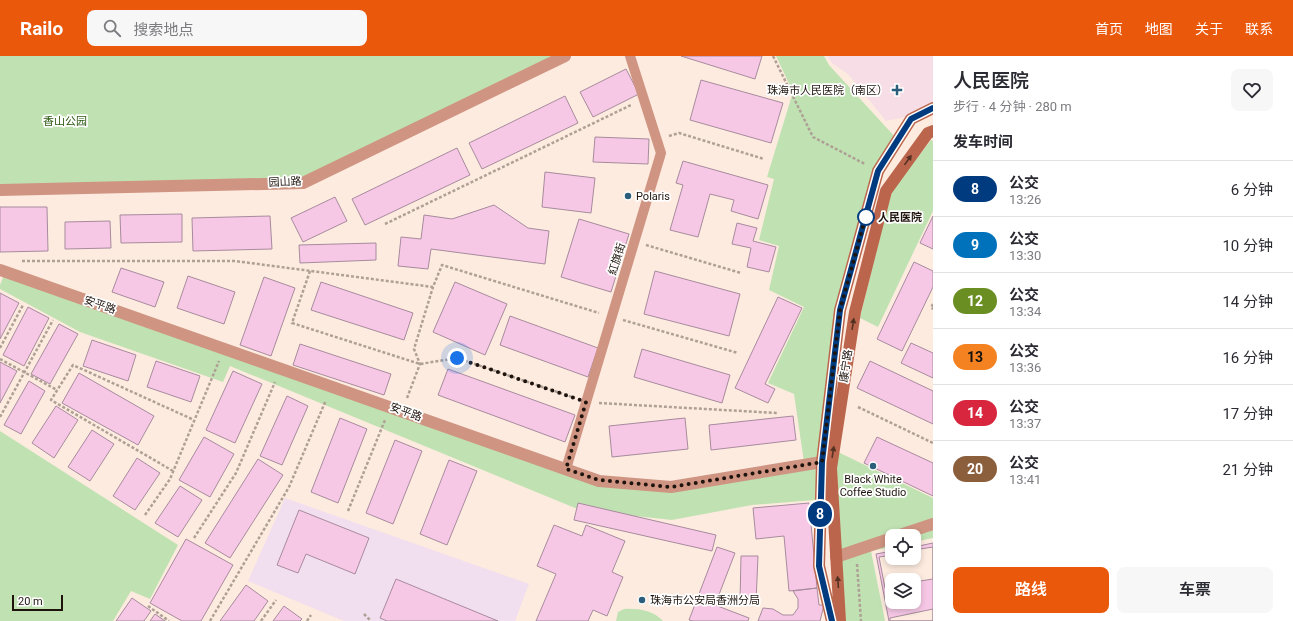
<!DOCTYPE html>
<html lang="zh">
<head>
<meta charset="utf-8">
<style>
	body { margin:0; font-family:Roboto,"Noto Sans SC",sans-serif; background:#f7f7f7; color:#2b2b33; height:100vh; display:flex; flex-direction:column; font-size:15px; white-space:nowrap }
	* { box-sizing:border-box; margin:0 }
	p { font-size:13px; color:#7c7c81 }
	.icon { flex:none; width:22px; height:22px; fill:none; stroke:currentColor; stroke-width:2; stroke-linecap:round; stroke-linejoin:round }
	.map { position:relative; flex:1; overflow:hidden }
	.drawer { display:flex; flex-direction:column; background:#fff; width:360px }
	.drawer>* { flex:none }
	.badge { padding:0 8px; border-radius:13px; font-size:14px; line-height:26px }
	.tools { position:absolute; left:885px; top:473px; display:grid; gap:8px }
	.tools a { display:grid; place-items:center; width:36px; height:36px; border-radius:8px; background:#fff; box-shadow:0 2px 6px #0003; font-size:20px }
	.scale { position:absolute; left:12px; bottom:10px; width:51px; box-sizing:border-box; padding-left:4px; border:2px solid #1e140d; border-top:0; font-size:11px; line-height:14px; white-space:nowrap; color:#1e140d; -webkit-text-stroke:3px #fff; paint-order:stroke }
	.you { position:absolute; width:20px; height:20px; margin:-10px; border:3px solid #fff; border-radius:50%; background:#1a73e8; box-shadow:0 0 0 6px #1a73e833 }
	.map>.badge { position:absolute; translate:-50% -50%; box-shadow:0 0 0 2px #fff }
	h2 { padding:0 20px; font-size:15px; line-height:36px }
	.round { display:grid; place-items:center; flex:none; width:42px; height:42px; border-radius:8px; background:#f7f7f7 }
	.headline { display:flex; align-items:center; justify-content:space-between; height:68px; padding:0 20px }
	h1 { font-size:19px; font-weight:600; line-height:30px }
	.action { display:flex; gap:8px; margin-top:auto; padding:8px 20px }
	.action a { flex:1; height:46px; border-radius:8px; background:#ea580c; color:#fff; font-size:16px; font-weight:600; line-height:46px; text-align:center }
	.action a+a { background:#f7f7f7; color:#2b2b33 }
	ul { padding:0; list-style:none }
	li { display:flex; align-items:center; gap:12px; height:56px; padding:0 20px; border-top:1px solid #e1e1e2 }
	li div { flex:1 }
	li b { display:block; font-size:15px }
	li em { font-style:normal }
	li .badge { min-width:44px; font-weight:700; text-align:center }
	header { display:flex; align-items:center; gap:24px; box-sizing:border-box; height:56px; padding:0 20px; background:#ea580c; color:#fff }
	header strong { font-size:19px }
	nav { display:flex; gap:22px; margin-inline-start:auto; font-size:14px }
	.search { width:280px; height:36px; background:#f7f7f7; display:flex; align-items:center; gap:10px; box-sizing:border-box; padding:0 14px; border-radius:8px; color:#7c7c81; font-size:15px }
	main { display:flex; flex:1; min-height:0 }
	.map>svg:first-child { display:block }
</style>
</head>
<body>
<header>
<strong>Railo</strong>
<div class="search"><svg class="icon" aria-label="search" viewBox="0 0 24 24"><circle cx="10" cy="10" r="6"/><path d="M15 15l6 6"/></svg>搜索地点</div>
<nav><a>首页</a><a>地图</a><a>关于</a><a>联系</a></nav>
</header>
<main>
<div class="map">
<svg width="933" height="565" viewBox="0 0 933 565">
	<rect width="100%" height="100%" fill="#fdebdf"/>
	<path fill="#f1deee" d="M 285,442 L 529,528 L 515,565 L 344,565 L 248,525 Z"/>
	<path fill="#f6dde6" d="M 828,0 L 933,0 L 933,50 L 910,60 L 886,65 L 849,19 L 832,7 Z"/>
	<path fill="#c0e2b2" d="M 0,0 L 563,0 L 303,126 L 0,132 Z
		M 776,0 L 824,0 L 829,9 L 896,82 L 837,253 L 819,403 L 804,406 L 794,338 L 768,327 L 804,251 L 769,234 L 779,190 L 759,184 L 774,123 L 767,121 L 793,36 Z
		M 931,84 L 933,85 L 933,155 L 878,271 L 860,262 L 890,137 Z
		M 4,219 L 599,427 L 671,434 L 817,411 L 815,444 L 752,449 L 672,464 L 580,454 L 230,310 L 223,326 L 80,276 L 0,233 L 0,229 Z
		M 0,375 L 178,489 L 150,543 L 131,535 L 113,565 L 0,565 Z
		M 838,396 L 933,442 L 933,482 L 914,486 L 914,480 L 892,480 L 892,491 L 871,495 L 885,565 L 845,565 L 836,413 Z
		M 624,553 C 637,552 653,554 663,565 L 616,565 L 618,556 Z"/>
	<path fill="#f7c8e6" stroke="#a78b9d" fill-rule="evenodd" d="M 681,0 L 762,0 L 755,23 Z
		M 626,13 L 639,38 L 593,61 L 580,36 Z
		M 701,24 L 783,47 L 771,87 L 690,64 Z
		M 565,40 L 578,67 L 482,113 L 469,87 Z
		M 595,81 L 649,83 L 648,108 L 593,106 Z
		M 457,92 L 470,119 L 365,169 L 352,143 Z
		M 683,105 L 768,129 L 758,163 L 731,155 L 734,144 L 710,138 L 698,181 L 670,174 L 683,129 L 676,127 Z
		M 545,116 L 595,122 L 591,157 L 542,151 Z
		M 335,141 L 347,165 L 303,186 L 291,162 Z
		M 494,149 L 528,172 L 549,175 L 545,208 L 431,193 L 428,213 L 398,210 L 401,181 L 421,183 L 424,159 L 452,163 Z
		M 0,151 L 47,151 L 48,195 L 0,196 Z
		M 182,158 L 182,186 L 121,187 L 120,159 Z
		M 270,160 L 272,193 L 193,195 L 192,162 Z
		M 933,160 L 933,193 L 920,187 Z
		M 579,163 L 629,178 L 611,236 L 561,221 Z
		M 110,165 L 111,192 L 65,193 L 65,166 Z
		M 737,167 L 757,172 L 753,185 L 776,191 L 769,216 L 747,211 L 751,192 L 732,188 Z
		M 376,187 L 376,204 L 300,207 L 299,189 Z
		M 914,206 L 933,215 L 933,231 L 902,295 L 877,283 Z
		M 121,212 L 164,226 L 155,251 L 112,236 Z
		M 655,215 L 740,238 L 729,280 L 644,258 Z
		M 188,220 L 235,236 L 224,268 L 177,252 Z
		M 264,221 L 295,232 L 271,300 L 240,289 Z
		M 321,226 L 413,257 L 404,284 L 311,254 Z
		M 455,226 L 507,248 L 485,299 L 433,276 Z
		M 0,237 L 19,247 L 0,283 Z
		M 778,241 L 802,252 L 765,328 L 775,333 L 768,347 L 735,332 Z
		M 28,251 L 49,262 L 24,310 L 3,299 Z
		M 510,260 L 598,292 L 588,321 L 500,289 Z
		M 59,268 L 78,278 L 50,328 L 31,318 Z
		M 92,284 L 136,299 L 128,325 L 83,310 Z
		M 911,287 L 933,297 L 933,322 L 901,307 Z
		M 300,288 L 391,318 L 384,339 L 293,309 Z
		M 642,293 L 730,319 L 722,347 L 634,321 Z
		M 156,305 L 200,320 L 191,346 L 147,331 Z
		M 870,305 L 933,335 L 933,368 L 857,332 Z
		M 0,306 L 17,315 L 0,347 Z
		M 448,313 L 575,359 L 565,386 L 438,339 Z
		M 233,315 L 262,328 L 235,387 L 206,374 Z
		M 79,317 L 154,360 L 138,389 L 62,347 Z
		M 29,325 L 45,335 L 21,378 L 4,369 Z
		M 287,340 L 308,350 L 282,409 L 260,400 Z
		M 56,350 L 78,364 L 54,402 L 32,387 Z
		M 793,360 L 796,384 L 711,394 L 709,369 Z
		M 340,362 L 367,373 L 338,447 L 311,436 Z
		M 685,362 L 688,393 L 612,401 L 609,370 Z
		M 92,374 L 114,388 L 90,425 L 68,411 Z
		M 204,381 L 234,398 L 210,441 L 179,424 Z
		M 877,381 L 933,407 L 933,440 L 864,407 Z
		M 395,384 L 422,395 L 393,468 L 366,457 Z
		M 137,402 L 160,417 L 135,454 L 113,440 Z
		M 258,403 L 283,419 L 230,502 L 205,487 Z
		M 449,404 L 477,415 L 447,489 L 420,478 Z
		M 180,430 L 202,444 L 178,481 L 155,467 Z
		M 578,447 L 716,479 L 712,495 L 574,464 Z
		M 809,447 L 817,532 L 789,535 L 784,480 L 756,483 L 753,452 Z
		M 299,454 L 369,482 L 355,518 L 306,498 L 298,517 L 277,509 Z
		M 554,469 L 582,480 L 586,469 L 625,485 L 612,516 L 623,521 L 607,560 L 593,554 L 588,565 L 536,565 L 556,518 L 537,510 Z
		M 186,483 L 233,509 L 201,565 L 182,565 L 150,547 Z
		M 933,487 L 933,565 L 889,565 L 876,498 L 892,495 L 892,502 L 914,502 L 914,491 ZM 892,524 L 914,524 L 914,546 L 892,546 Z
		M 717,491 L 735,497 L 715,549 L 749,562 L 748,565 L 693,565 L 689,564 Z
		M 933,491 L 933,523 L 914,526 L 914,524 L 892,524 L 892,531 L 885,532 L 879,501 L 892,499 L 892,502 L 914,502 L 914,494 Z
		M 741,500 L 758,500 L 756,546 L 740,546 Z
		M 396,523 L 498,565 L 387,565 L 380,562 Z
		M 246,529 L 268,545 L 254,565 L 220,565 Z
		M 817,532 L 819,549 L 824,549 L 820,565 L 758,565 L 763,552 L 773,553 L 783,559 L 793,559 L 798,552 L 798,543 L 793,535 Z
		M 132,542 L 151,555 L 144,565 L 116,565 Z
		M 284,550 L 302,563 L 300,565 L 273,565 Z
		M 933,553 L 933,565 L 890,565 L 890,562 Z
		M 155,558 L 165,565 L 150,565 Z"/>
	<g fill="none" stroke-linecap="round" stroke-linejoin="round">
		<path stroke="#afa096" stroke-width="2.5" stroke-dasharray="3 2" stroke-linecap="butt" d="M 773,0 L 813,81 L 865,108
			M 669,80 L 679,77 L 764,103
			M 385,168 L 631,49
			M 646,189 L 741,217
			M 22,205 L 235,205 L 433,231 L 442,209 L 599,257
			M 310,215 L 292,267 L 420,308 L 457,302 L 575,342
			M 933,248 L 931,252 L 933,253
			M 623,264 L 738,297
			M 0,292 L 23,249
			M 0,303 L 57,334
			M 407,342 L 420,308 L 414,293 L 433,231
			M 599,347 L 777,357
			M 858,351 L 933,387
			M 0,361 L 53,264
			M 173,415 L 51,344 L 73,309 L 194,364
			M 348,455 L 385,364
			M 145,459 L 170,423 L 219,305
			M 194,482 L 236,417 L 275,326
			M 857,508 L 861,565
			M 148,550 L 169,565
			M 364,558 L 371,565
			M 210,565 L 289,431 L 326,344
			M 261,565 L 276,544
			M 307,565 L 311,559"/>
		<path stroke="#cf9482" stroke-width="10" d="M 566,413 L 661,97 L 630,0"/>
		<path stroke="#cf9482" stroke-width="12" d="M 0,214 L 599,425 L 671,431 L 822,406
			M 897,480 L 933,468
			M 836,501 L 892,482"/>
		<path stroke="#cf9482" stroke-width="12" d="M 0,134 L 303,127 L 565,0"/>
		<path stroke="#bb664c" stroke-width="12" d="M 832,565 L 819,510 L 822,406 L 840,254 L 878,115 L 911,63 L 933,52
			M 840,565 L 831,412 L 855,256 L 886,135 L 928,77 L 933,75"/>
	</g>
	<defs><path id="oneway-solid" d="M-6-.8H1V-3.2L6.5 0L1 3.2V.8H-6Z"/></defs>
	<g fill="#553123">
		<use href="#oneway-solid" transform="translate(908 104) rotate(-54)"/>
		<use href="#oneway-solid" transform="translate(853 268) rotate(-81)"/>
		<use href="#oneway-solid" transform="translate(833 396) rotate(-81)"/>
		<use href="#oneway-solid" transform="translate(838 526) rotate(-94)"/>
	</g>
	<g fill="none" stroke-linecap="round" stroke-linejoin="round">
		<g stroke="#fff" stroke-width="9">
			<path id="line" d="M 832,565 L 819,510 L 822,406 L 840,254 L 878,115 L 911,63 L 933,52"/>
		</g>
		<use href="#line" stroke="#003b80" stroke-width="6"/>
		<path stroke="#1e140d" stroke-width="4" stroke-dasharray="0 7.2" d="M 457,302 L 586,346 L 566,413 L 599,424 L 671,431 L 822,406 L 840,254 L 867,156 L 866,161"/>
	</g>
	<g fill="#2a5e7b" stroke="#fff" stroke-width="1.5">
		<path d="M895 28h4v4h4v4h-4v4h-4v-4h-4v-4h4z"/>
		<circle cx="628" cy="140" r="4"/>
		<circle cx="873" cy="410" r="4"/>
		<circle cx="642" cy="544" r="4"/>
	</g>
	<circle fill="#fff" stroke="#003b80" stroke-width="2" cx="866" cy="161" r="8"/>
	<g text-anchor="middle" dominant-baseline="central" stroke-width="3.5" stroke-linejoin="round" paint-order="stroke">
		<g font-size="11" fill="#1e140d" stroke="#fff" text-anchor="start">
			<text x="888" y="34" text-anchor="end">珠海市人民医院（南区）</text>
			<text x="636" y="140">Polaris</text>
			<text x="873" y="423" text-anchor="middle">Black White<tspan x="873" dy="13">Coffee Studio</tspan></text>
			<text x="650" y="544">珠海市公安局香洲分局</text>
		</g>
		<g font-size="11" fill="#2b5810" stroke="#fff">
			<text x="65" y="65">香山公园</text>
		</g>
		<g font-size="11" fill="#1e140d" stroke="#fff">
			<text transform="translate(285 126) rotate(-3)">园山路</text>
			<text transform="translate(617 203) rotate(-73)">紅旗街</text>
			<text transform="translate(100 249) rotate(19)">安平路</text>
			<text transform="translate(846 310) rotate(-81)">康宁路</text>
			<text transform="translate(406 356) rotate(20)">安平路</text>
		</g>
		<g font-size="11" font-weight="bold" fill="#1e140d" stroke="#fff" text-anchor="start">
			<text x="878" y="161">人民医院</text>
		</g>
	</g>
</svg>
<div class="tools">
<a><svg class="icon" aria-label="locate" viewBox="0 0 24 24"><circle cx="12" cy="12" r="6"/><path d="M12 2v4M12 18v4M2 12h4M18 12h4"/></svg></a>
<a><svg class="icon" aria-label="layers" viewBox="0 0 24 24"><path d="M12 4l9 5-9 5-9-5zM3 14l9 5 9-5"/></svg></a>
</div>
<div class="scale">20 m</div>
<div class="you" style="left:457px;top:302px"></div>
<b class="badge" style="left:820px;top:458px;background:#003b80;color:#fff">8</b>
</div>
<section class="drawer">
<div class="headline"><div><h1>人民医院</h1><p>步行 · 4 分钟 · 280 m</p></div><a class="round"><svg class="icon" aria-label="heart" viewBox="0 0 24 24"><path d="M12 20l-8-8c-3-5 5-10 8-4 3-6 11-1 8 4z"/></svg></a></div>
<h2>发车时间</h2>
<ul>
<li><span class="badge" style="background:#003b80;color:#fff">8</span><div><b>公交</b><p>13:26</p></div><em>6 分钟</em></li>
<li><span class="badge" style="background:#0072bc;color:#fff">9</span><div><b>公交</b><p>13:30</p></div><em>10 分钟</em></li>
<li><span class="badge" style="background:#6b8e23;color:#fff">12</span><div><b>公交</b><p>13:34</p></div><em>14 分钟</em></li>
<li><span class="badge" style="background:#f58220;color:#111">13</span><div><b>公交</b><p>13:36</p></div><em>16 分钟</em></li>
<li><span class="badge" style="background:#d7263d;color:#fff">14</span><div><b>公交</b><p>13:37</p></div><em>17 分钟</em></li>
<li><span class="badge" style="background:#8b5e3c;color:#fff">20</span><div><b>公交</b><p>13:41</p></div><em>21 分钟</em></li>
</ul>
<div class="action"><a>路线</a><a>车票</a></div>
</section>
</main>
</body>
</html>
